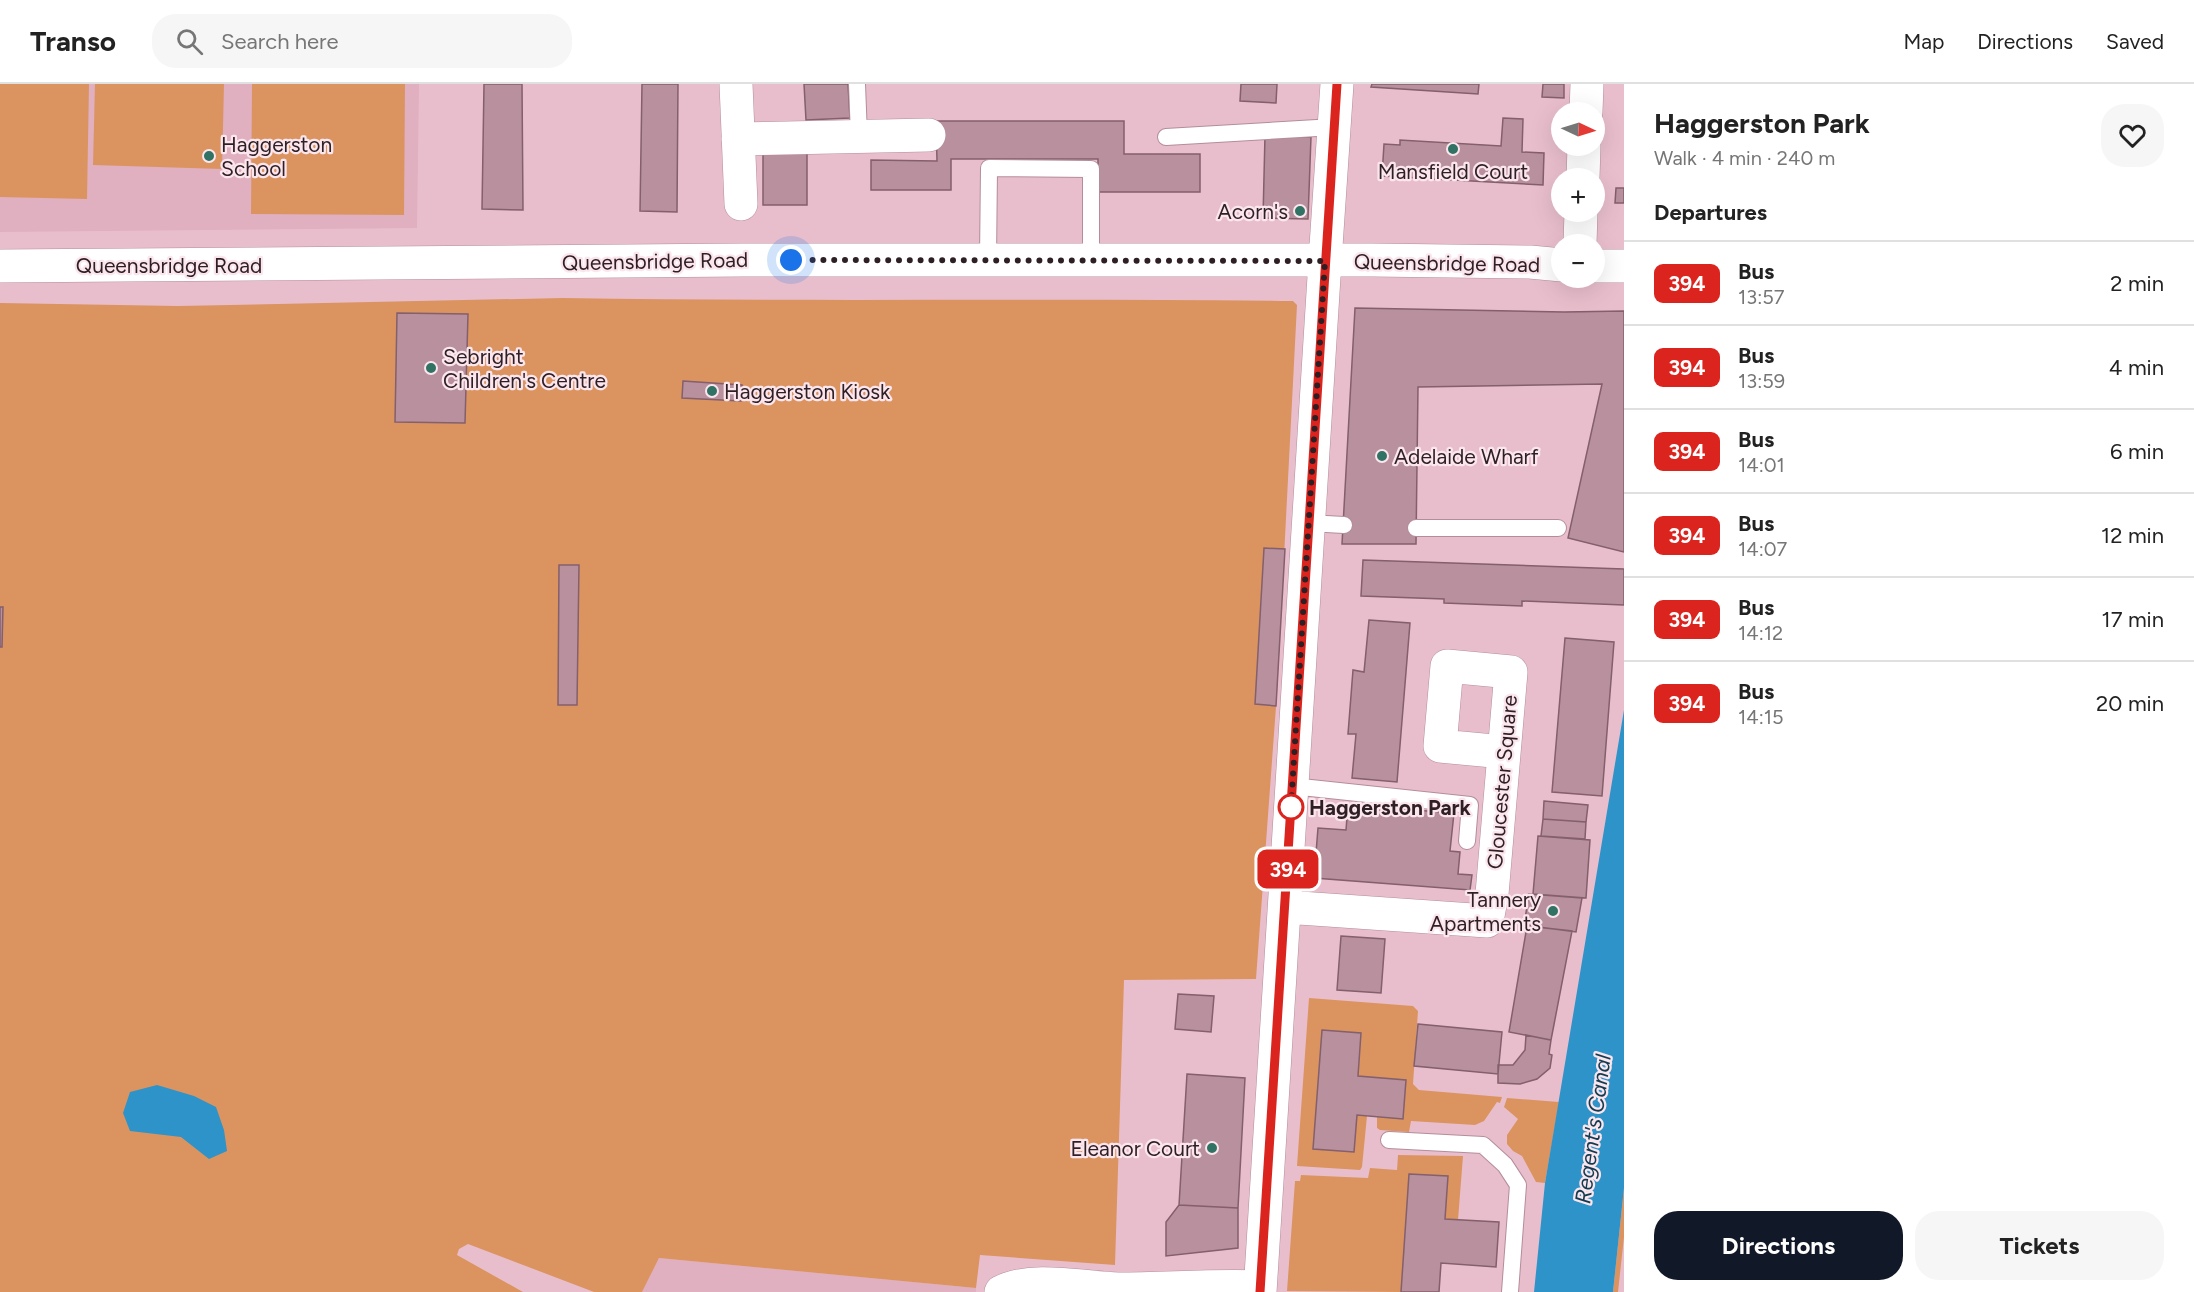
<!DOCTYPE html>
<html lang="en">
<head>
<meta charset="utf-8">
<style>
	body { margin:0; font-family:Figtree,sans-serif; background:#f6f6f6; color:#222; height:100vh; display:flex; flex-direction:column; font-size:22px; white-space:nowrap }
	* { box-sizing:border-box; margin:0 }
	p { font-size:20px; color:#767676 }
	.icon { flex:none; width:33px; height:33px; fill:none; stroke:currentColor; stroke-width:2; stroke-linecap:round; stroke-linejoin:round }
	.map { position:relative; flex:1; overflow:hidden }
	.details { display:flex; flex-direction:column; background:#fff; width:570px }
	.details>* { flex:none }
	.badge { padding:0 12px; border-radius:9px; font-size:21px; line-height:39px }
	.needle { width:39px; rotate:94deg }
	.buttons { position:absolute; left:1551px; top:18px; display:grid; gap:12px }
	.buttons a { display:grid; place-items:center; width:54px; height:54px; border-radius:50%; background:#fff; box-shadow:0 6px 24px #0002; font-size:30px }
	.you { position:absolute; width:30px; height:30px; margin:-15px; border:4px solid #fff; border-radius:50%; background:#1a73e8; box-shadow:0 0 0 9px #1a73e833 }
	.map>.badge { position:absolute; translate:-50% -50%; box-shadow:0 0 0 3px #fff }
	h2 { padding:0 30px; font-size:22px; line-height:54px }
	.round { display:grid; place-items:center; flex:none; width:63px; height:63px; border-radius:24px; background:#f6f6f6 }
	.headline { display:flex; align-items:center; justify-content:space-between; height:102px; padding:0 30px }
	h1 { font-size:28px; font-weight:700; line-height:45px }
	.action { display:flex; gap:12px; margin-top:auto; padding:12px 30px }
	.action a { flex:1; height:69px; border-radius:24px; background:#111827; color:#fff; font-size:24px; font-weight:700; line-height:69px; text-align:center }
	.action a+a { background:#f6f6f6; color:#222 }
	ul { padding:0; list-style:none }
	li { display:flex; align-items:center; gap:18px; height:84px; padding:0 30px; border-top:2px solid #e0e0e0 }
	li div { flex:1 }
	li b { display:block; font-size:22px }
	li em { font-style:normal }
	li .badge { min-width:66px; font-weight:700; text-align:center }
	header { display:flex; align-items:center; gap:36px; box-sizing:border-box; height:84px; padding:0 30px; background:#fff; border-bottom:2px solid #e0e0e0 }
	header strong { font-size:28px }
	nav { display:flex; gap:33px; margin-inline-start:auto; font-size:21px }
	.search { width:420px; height:54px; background:#f6f6f6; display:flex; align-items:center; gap:15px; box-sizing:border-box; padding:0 21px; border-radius:24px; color:#767676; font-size:22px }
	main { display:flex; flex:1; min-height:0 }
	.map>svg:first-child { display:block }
</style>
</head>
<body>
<header>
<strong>Transo</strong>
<div class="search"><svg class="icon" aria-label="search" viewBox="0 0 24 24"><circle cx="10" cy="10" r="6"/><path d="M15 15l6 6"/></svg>Search here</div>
<nav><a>Map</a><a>Directions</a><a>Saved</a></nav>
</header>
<main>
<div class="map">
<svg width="1624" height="1208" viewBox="0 0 1624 1208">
	<rect width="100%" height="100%" fill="#e9becc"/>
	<path fill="#e0afc0" d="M 0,0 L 419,0 L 417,144 L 0,148 Z
		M 659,1174 L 976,1204 L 976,1208 L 642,1208 Z"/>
	<path fill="#db9460" d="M 0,0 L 89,0 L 87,115 L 0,113 Z
		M 95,0 L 224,0 L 222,85 L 93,81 Z
		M 252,0 L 405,0 L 404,131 L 251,130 Z
		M 563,214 C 806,218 1050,214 1293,217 L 1297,221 L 1277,609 L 1256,895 L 1124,896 L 1115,1181 L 980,1171 L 976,1204 L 659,1174 L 642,1208 L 594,1208 L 468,1160 L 459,1165 L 457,1171 L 523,1208 L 0,1208 L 0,219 L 178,222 Z
		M 1309,914 L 1413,922 L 1418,927 L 1413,1000 L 1419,1006 L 1502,1013 L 1500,1019 L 1497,1018 L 1484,1037 L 1475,1041 L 1411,1037 L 1409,1048 L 1380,1046 L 1377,1044 L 1377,1032 L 1403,1034 L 1406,996 L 1358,992 L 1361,949 L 1323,946 L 1313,1065 L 1354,1068 L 1357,1031 L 1367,1032 L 1362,1083 L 1360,1086 L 1297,1082 Z
		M 1507,1014 L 1559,1018 L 1545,1099 L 1536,1098 L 1522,1072 L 1513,1067 L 1507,1060 L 1507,1051 L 1518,1035 L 1504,1023 Z
		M 1398,1071 L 1463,1072 L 1458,1136 L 1445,1135 L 1447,1092 L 1409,1090 L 1401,1208 L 1287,1207 L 1295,1097 L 1300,1097 L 1301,1091 L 1368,1094 L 1370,1084 L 1397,1086 Z
		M 1624,1104 L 1624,1153 L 1618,1208 L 1613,1208 Z"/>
	<path fill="#2e93c9" d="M 1624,626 L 1624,1104 L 1613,1208 L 1534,1208 L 1545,1099 Z
		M 157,1001 L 194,1012 L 216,1023 L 224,1046 L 227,1067 L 209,1075 L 181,1053 L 130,1047 L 123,1029 L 130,1008 Z"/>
	<path fill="#b8909e" stroke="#845f6c" stroke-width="1.5" d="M 484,0 L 522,0 L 523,126 L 482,125 Z
		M 642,0 L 678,0 L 677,128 L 640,127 Z
		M 804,0 L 848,0 L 850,34 L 806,36 Z
		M 1241,0 L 1277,0 L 1276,19 L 1240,17 Z
		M 1372,0 L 1479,0 L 1478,10 L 1371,3 Z
		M 1543,0 L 1564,0 L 1564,14 L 1542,13 Z
		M 1503,34 L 1523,35 L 1522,68 L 1544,69 L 1543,101 L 1382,92 L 1384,60 L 1400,61 L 1400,56 L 1501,62 Z
		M 936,37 L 1124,37 L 1124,70 L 1200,70 L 1200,108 L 1098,108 L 1098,75 L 951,75 L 951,106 L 871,106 L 871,76 L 937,77 Z
		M 1265,51 L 1311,53 L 1308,135 L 1263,134 Z
		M 807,65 L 807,121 L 763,121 L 763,66 Z
		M 1616,104 L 1624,104 L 1624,119 L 1615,119 Z
		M 1355,224 L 1564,228 L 1624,227 L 1624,468 L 1568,454 L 1602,300 L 1418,303 L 1416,460 L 1342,460 Z
		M 397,229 L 468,230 L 465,339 L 395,338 Z
		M 683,297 L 742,301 L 741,317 L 682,314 Z
		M 1264,464 L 1285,465 L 1276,622 L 1255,620 Z
		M 1363,476 L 1624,485 L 1624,521 L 1522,517 L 1522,522 L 1444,519 L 1444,515 L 1361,512 Z
		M 559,481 L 579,481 L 577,621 L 558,621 Z
		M 0,523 L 3,523 L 2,563 L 0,563 Z
		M 1369,536 L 1410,539 L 1397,698 L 1352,694 L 1356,650 L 1348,650 L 1353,586 L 1364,588 Z
		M 1565,554 L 1614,558 L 1602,712 L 1552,708 Z
		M 1544,717 L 1588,721 L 1586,738 L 1543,735 Z
		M 1348,721 L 1454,729 L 1450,767 L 1460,768 L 1458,790 L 1472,791 L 1470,806 L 1314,794 L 1318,744 L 1346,746 Z
		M 1543,735 L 1586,738 L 1585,755 L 1541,752 Z
		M 1538,752 L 1590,756 L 1586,814 L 1533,810 Z
		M 1529,810 L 1582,814 L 1576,848 L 1524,841 Z
		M 1527,842 L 1572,847 L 1551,956 L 1509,948 Z
		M 1341,852 L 1385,855 L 1381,909 L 1337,906 Z
		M 1178,910 L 1214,912 L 1211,948 L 1175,945 Z
		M 1418,940 L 1502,948 L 1498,990 L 1414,982 Z
		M 1322,946 L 1361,949 L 1358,992 L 1406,996 L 1403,1035 L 1357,1031 L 1354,1068 L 1313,1065 Z
		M 1526,951 L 1551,956 L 1549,970 L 1552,971 L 1550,984 L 1537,995 L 1520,1000 L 1498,999 L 1498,981 L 1513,981 L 1525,966 Z
		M 1187,990 L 1245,994 L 1238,1124 L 1179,1121 Z
		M 1409,1090 L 1448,1092 L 1445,1135 L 1499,1138 L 1496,1183 L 1441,1179 L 1439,1208 L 1401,1208 Z
		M 1179,1121 L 1238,1124 L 1238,1164 L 1166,1172 L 1166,1138 Z"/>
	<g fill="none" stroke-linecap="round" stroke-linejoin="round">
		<g stroke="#b48d9a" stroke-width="18">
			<path id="lane" d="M 857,0 L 859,52
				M 1166,53 L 1334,43
				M 988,176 L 989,84 L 1091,85 L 1091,176
				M 1308,439 L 1344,441
				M 1416,444 L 1558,444
				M 1292,702 L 1470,721 L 1467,757
				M 1389,1056 L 1483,1061 L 1505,1081 L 1518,1101 L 1510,1208"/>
		</g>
		<g stroke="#b48d9a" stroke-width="34">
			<path id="street" d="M 736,0 L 741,120
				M 738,55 L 929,51
				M 1285,823 L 1487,837 L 1492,810 L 1511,588 L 1447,582 L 1440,662 L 1504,668
				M 1001,1208 C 1030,1192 1085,1204 1118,1205 C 1166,1205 1213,1201 1260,1203
				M 1260,1208 L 1325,177"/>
		</g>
		<g stroke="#b48d9a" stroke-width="34">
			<path id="secondary" d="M 1586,28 L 1587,0
				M 1583,94 L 1584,62
				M 1580,160 L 1581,128
				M 1325,177 L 1337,0
				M 0,182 L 743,176 L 1372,176 L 1530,178 L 1562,181
				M 1594,182 L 1624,182"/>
		</g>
		<use href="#lane" stroke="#fff" stroke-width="16"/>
		<use href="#street" stroke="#fff" stroke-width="33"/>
		<use href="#secondary" stroke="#fff" stroke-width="33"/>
	</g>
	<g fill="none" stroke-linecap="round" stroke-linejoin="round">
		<g stroke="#fff" stroke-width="14">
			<path id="line" d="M 1260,1208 L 1337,0"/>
		</g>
		<use href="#line" stroke="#dc241f" stroke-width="9"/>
		<path stroke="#2e1f24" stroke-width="6" stroke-dasharray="0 10.8" d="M 791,176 L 1325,177 L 1291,723"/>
	</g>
	<g fill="#307264" stroke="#fce6ed" stroke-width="2">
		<circle cx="1453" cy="65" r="6"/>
		<circle cx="209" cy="72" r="6"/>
		<circle cx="1300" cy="127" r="6"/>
		<circle cx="431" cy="284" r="6"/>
		<circle cx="712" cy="307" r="6"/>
		<circle cx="1382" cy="372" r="6"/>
		<circle cx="1553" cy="827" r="6"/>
		<circle cx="1212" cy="1064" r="6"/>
	</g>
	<circle fill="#fff" stroke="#dc241f" stroke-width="3" cx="1291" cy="723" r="12"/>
	<g text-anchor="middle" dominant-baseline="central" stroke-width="4.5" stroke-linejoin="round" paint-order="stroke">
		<g font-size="21" fill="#2e1f24" stroke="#fce6ed" text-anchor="start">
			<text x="221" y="60">Haggerston<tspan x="221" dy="24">School</tspan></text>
			<text x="1453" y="87" text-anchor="middle">Mansfield Court</text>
			<text x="1288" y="127" text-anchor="end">Acorn's</text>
			<text x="443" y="272">Sebright<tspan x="443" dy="24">Children's Centre</tspan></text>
			<text x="724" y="307">Haggerston Kiosk</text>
			<text x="1394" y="372">Adelaide Wharf</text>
			<text x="1541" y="815" text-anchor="end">Tannery<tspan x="1541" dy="24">Apartments</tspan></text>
			<text x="1200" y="1064" text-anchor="end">Eleanor Court</text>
		</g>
		<g font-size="21" fill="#2e1f24" stroke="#fce6ed">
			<text transform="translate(655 177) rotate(-1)">Queensbridge Road</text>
			<text transform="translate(1447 179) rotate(1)">Queensbridge Road</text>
			<text x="169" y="181">Queensbridge Road</text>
			<text transform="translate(1502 698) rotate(-85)">Gloucester Square</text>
		</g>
		<g font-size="21" font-weight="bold" fill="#2e1f24" stroke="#fce6ed" text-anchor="start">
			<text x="1309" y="723">Haggerston Park</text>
		</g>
		<g font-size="22" font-style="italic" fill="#113b51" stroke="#fce6ed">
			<text transform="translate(1593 1045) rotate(-82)">Regent's Canal</text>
		</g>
	</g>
</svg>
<div class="buttons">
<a><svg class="needle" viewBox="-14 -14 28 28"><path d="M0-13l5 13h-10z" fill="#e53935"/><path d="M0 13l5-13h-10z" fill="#767676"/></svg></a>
<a>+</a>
<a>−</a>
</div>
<div class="you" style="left:791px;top:176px"></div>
<b class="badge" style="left:1288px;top:785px;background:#dc241f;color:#fff">394</b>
</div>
<section class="details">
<div class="headline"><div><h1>Haggerston Park</h1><p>Walk · 4 min · 240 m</p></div><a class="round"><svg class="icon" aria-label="heart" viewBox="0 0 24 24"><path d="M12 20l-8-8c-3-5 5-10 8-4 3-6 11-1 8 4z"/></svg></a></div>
<h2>Departures</h2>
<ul>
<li><span class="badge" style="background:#dc241f;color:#fff">394</span><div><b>Bus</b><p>13:57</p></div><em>2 min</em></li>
<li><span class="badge" style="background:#dc241f;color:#fff">394</span><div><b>Bus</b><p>13:59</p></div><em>4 min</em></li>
<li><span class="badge" style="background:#dc241f;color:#fff">394</span><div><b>Bus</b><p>14:01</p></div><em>6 min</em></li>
<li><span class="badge" style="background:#dc241f;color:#fff">394</span><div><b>Bus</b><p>14:07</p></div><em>12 min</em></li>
<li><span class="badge" style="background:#dc241f;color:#fff">394</span><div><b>Bus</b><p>14:12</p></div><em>17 min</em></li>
<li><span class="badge" style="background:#dc241f;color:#fff">394</span><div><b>Bus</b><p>14:15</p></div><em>20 min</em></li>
</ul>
<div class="action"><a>Directions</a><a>Tickets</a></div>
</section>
</main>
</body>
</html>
